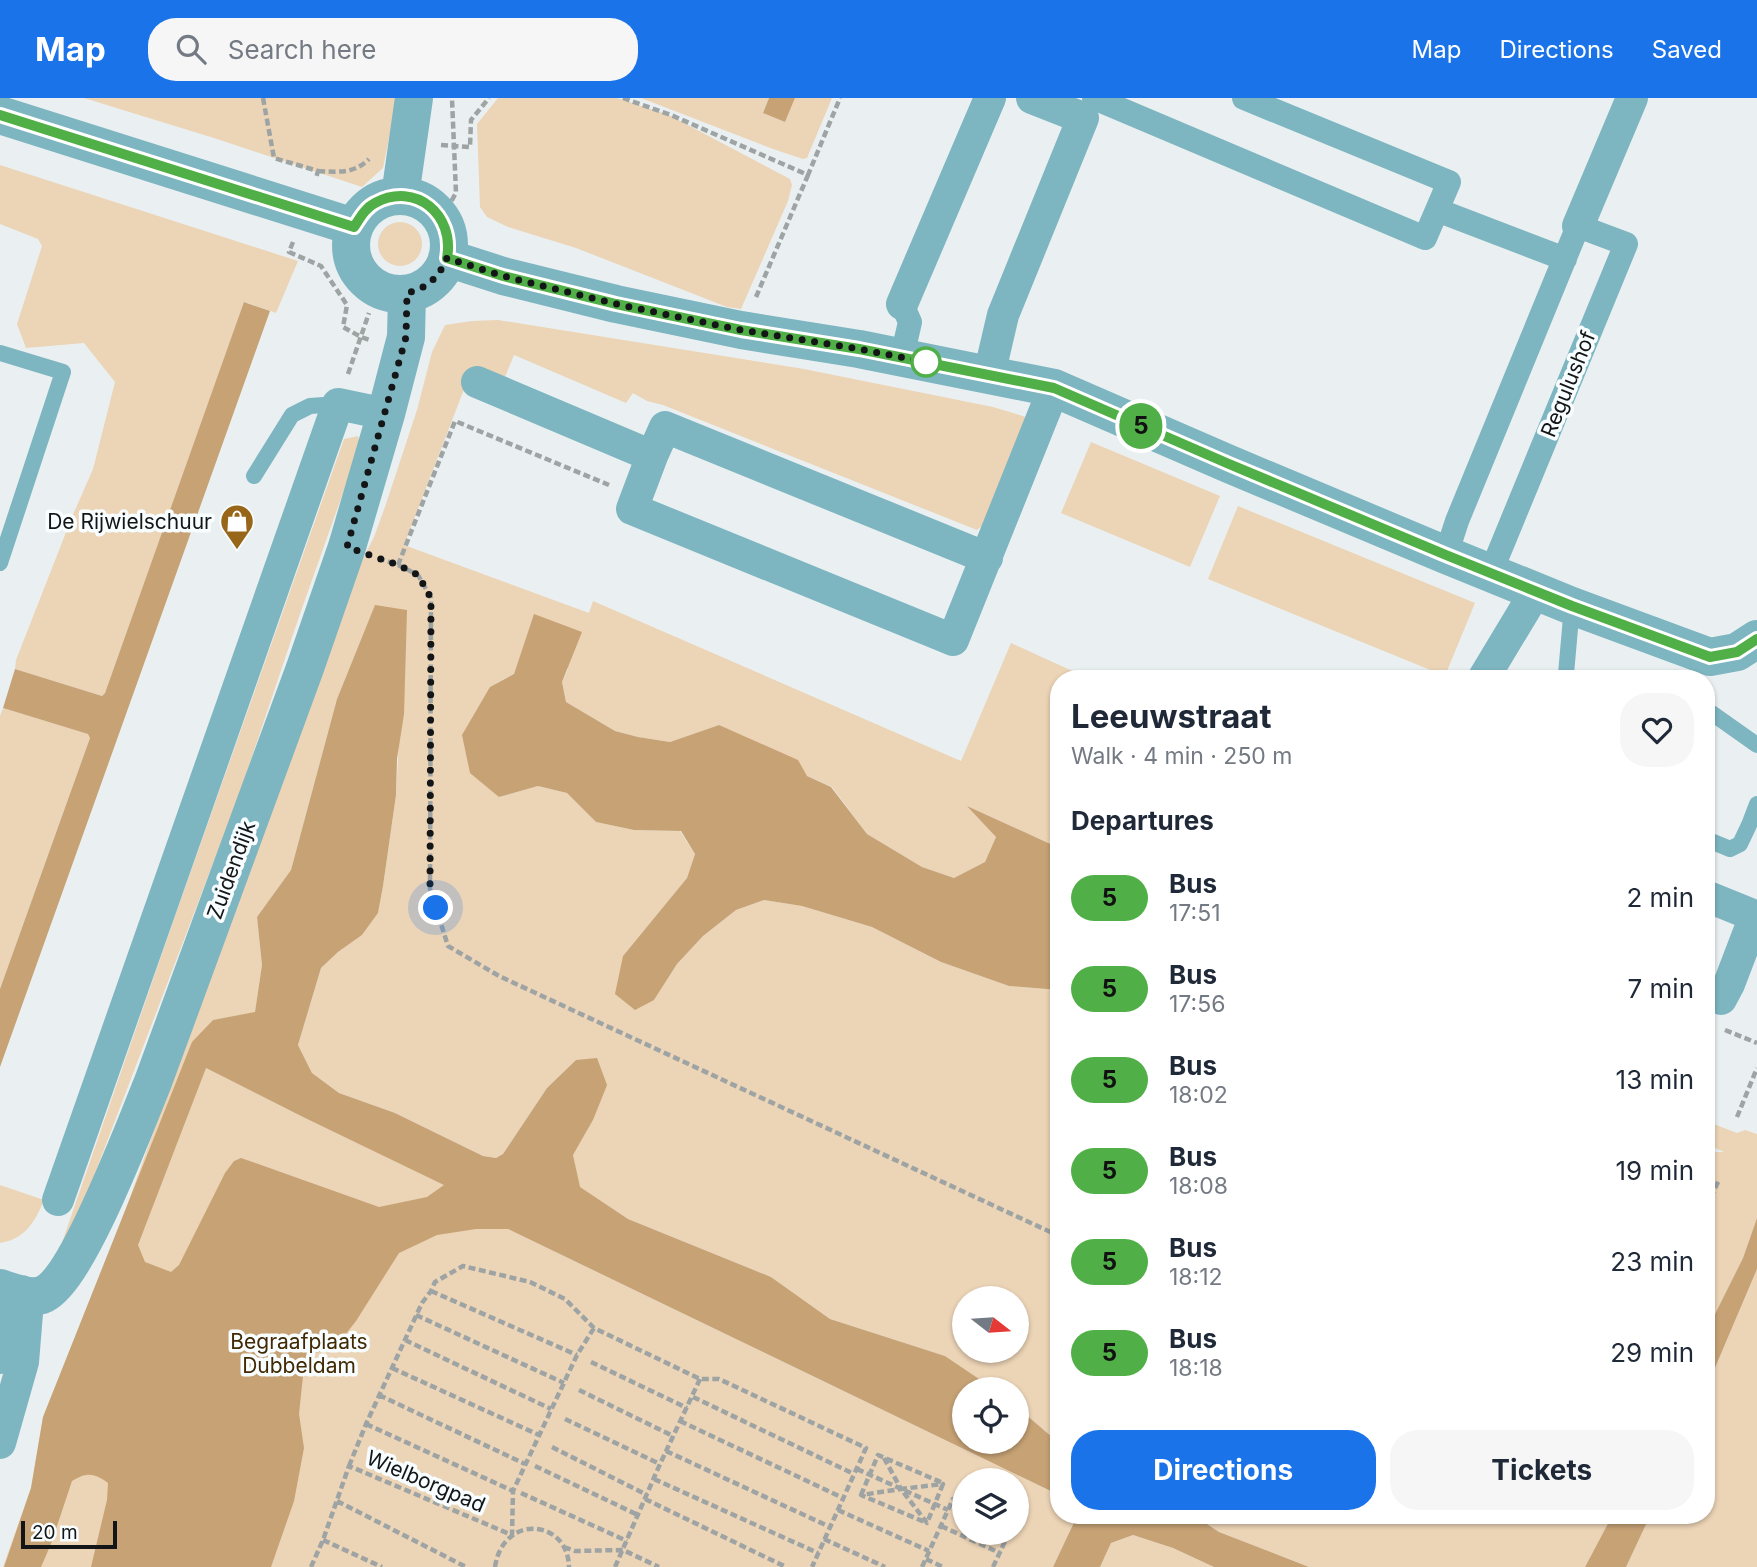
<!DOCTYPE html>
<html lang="en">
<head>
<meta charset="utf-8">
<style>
	body { margin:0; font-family:Inter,sans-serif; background:#f6f6f7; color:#1f2937; height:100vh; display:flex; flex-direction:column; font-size:26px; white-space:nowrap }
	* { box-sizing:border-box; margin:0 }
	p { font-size:23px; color:#747a83 }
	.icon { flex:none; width:38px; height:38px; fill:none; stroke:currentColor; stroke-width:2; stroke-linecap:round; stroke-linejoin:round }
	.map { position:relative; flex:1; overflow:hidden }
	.details { position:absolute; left:1050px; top:572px; width:665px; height:854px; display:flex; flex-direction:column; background:#fff; border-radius:28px; box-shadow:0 2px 5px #0004 }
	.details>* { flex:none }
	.badge { padding:0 14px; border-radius:23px; font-size:24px; line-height:46px }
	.needle { width:46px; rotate:107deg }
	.buttons { position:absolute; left:952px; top:1188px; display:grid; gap:14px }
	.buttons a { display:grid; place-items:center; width:77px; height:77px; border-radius:50%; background:#fff; box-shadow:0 2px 5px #0004; font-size:35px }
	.scale { position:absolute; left:21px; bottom:18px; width:96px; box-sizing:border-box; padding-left:7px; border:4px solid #131516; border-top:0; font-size:19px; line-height:24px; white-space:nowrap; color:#131516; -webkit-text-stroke:5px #f8fdff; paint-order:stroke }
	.you { position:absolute; width:35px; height:35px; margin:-18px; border:5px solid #fff; border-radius:50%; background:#1a73e8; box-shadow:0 0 0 10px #1a73e833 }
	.map>.badge { position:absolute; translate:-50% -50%; box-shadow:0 0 0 4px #fff }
	h2 { padding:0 21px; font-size:26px; line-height:63px }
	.round { display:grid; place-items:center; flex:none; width:74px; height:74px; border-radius:28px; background:#f6f6f7 }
	.head { display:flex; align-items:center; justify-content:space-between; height:119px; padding:0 21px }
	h1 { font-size:33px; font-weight:700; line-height:52px }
	.button { display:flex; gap:14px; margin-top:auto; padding:14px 21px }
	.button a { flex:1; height:80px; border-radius:28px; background:#1a73e8; color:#fff; font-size:28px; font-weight:700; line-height:80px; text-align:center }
	.button a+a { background:#f6f6f7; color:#1f2937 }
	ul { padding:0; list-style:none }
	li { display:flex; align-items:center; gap:21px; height:91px; padding:0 21px }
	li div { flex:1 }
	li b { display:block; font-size:26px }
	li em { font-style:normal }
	li .badge { min-width:77px; font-weight:700; text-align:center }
	header { display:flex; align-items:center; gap:42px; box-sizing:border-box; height:98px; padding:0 35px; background:#1a73e8; color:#fff }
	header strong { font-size:33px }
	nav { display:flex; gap:38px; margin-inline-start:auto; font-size:24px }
	.search { width:490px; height:63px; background:#f6f6f7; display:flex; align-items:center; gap:18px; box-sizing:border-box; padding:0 24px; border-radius:28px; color:#747a83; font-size:26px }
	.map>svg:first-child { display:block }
</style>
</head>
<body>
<header>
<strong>Map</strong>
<div class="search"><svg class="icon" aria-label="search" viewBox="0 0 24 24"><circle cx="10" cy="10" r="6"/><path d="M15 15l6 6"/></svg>Search here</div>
<nav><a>Map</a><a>Directions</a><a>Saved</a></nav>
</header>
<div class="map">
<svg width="1757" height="1469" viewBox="0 0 1757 1469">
	<rect width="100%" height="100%" fill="#eaf0f1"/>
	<path fill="#ecd4b6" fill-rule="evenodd" d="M 84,0 L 397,0 L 383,70 L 362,89 L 217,41 Z
		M 498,0 L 617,0 L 669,17 L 790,81 L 792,87 L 788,103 L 741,211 L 727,209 L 576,150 L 508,129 L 487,119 L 480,109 L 477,26 Z
		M 641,0 L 769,0 L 763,15 L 785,24 L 795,0 L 832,0 L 807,60 L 803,61 L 773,51 Z
		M 0,67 L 298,163 L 276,215 L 245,204 L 105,595 L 102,598 L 15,571 L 16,562 L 72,419 L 93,371 L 115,284 L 84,245 L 26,250 L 17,226 L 42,148 L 38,141 L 0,126 Z
		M378 146a22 22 0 1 1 44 0a22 22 0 1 1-44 0Z
		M 498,222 L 804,271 L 993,309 L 1026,319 L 982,428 L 977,432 L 663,307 L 647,303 L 633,295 L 626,305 L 514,257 L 505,279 L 473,268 L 404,447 L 589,515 L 593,503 L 961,663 L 1011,545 L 1090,581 L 1059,581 L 1059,750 L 969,709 L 996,739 L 985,764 L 954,780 L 922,769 L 867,736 L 832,689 L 807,678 L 719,627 L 670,644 L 638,639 L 615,633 L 566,604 L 562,584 L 568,571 L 535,516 L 514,576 L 490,589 L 499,699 L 538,688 L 567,695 L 596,724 L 634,732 L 680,733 L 695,756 L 687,780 L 623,858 L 654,902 L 677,866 L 703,838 L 736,812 L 764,802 L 802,808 L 872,829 L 941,864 L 1009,888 L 1059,892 L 1059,1345 L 1017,1309 L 1017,1292 L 994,1291 L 945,1258 L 830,1221 L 771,1179 L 628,1121 L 579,1089 L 573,1057 L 593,1022 L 576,962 L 547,990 L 503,1056 L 496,1060 L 483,1058 L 395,1015 L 339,995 L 312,975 L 298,947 L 321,870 L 338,854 L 362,837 L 378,815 L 383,788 L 396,697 L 406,512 L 375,508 L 337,601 L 291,772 L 257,819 L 262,867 L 255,915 L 213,922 L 204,932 L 206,970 L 303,1019 L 444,1086 L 508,1131 L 1059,1397 L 1059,1418 L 1077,1418 L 1053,1469 L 3,1469 L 31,1390 L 43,1319 L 123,1119 L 345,496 L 374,439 L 385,409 L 417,312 L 432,254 L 445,227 L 472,223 ZM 964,1200 L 1017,1200 L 1017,1253 L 964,1253 ZM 964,1382 L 1017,1382 L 1017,1435 L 964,1435 Z
		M 358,338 L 360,347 L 301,513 L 239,697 L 65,1154 L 56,1162 L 175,818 L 344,341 Z
		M 1091,344 L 1220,398 L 1190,469 L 1061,415 Z
		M 1238,408 L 1475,505 L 1445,578 L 1208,481 Z
		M 3,610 L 89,636 L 90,640 L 0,891 L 0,618 Z
		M 1706,1023 L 1737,1035 L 1745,1032 L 1757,1036 L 1757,1120 L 1743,1160 L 1706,1234 L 1706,1056 L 1709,1054 L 1724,1054 L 1706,1046 Z
		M 0,1087 L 44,1102 C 35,1124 25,1141 0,1145 Z
		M 1757,1171 L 1757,1469 L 1626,1469 L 1650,1418 L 1706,1418 L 1706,1291 Z
		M 1195,1418 L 1612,1418 L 1585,1469 L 1309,1469 L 1219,1434 Z
		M 1133,1437 L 1173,1450 L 1214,1469 L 1100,1469 L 1111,1445 Z"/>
	<path fill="#c6a275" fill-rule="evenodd" d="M 769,0 L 795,0 L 785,24 L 763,15 Z
		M 244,204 L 270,213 L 0,969 L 0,891 L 90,640 L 88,636 L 3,610 L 15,571 L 102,598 L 105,595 Z
		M 375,507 L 407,512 L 404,616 L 397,661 L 396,697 L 383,788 L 378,815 L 362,837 L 338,854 L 321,870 L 298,947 L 312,975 L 339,995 L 395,1015 L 483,1058 L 496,1060 L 503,1056 L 547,990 L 576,962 L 597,960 L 607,987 L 593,1022 L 573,1057 L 580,1089 L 628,1121 L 771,1179 L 830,1221 L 945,1258 L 994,1291 L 964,1292 L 964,1344 L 1017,1344 L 1017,1309 L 1059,1345 L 1059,1397 L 508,1131 L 476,1131 L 437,1137 L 399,1155 L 356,1223 L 338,1246 L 307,1259 L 303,1278 L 299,1316 L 304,1350 L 294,1403 L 271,1469 L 91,1469 L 107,1402 L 108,1385 C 94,1375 87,1374 72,1383 L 51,1446 L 41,1469 L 4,1469 L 31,1390 L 43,1319 L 192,944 L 213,922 L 255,914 L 262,867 L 257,819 L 291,772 L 337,601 ZM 206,970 L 303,1019 L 444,1087 L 427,1099 L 379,1109 L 241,1060 L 234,1063 L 225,1075 L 179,1167 L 171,1174 L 145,1164 L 138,1147 Z
		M 534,516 L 582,534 L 562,584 L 566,604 L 615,633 L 638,639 L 670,644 L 719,627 L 798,662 L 807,678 L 831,689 L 867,736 L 922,769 L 954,780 L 985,764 L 996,739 L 967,708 L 1059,750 L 1059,892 L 1009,888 L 941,864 L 872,829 L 802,808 L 764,802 L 736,812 L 703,838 L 677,866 L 654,902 L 635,912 L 615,896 L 623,858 L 687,780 L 695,756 L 681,733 L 634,732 L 596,724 L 567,695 L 538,688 L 499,699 L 470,675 L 462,637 L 490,589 L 514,576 Z
		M 1757,1120 L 1757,1171 L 1706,1291 L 1706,1234 L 1743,1160 Z
		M 1077,1418 L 1195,1418 L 1219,1434 L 1309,1469 L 1214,1469 L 1173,1450 L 1133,1437 L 1111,1445 L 1100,1469 L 1053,1469 Z
		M 1612,1418 L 1650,1418 L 1626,1469 L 1585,1469 Z"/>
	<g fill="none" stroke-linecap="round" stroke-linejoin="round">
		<path stroke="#9ea3a4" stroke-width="4.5" stroke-dasharray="7 3.5" stroke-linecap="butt" d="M 263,0 L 274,60 L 318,73 L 316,80
			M 623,0 L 671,17 L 808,77 L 840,0
			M 441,47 L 470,49 L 471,22 L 489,0
			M 318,73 C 338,74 354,76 369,61
			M 441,121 L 456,95 L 452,1
			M 293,144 L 289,154 L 321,168 L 347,207 L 343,229 L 361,239 L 370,242
			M 756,199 L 808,77
			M 348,276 L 369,215
			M 378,460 L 398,467 L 418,477 L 431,500 L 430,791 L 448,848 L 499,878 L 1059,1138
			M 398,467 L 455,323 L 609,387
			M 1725,932 L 1757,945
			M 1737,1019 L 1757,970
			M 1706,1109 L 1719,1082
			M 431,1193 L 577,1257
			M 416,1217 L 564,1285
			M 405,1242 L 551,1311
			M 591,1264 L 687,1310
			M 392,1270 L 539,1337
			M 579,1292 L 673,1338
			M 379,1297 L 525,1366
			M 693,1299 L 854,1376
			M 565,1321 L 660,1366
			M 680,1323 L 843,1400
			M 366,1326 L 513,1393
			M 552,1349 L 647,1397
			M 666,1353 L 830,1429
			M 884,1360 L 901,1391 L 861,1397 L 927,1425
			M 349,1368 L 366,1326 L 422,1205 L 431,1193 L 435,1184 L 463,1168 L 530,1184 L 565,1201 L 594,1230 L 700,1281 L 719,1281 L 866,1350 L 812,1469
			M 535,1368 L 638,1417
			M 857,1371 L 948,1412
			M 654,1381 L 818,1455
			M 943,1386 L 927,1425 L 901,1391 Z
			M 521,1395 L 627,1443
			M 861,1397 L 878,1357 L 943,1385
			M 645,1401 L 786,1469
			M 337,1403 L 466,1469
			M 838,1412 L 929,1453
			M 941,1428 L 1000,1455
			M 824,1441 L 885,1469
			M 323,1442 L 382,1469
			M 564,1449 L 575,1453 L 623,1452 L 659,1469
			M 926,1461 L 943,1469
			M 311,1469 L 323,1442 L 349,1368 L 512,1437 L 513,1393 L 577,1257 L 594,1230
			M 495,1469 C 503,1415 568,1421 569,1469
			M 615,1469 L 660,1366 L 700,1281
			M 922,1469 L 953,1401 L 964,1406
			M 993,1469 L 1009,1435"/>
		<path stroke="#7db5c1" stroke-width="16" d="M 0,255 L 63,274 L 0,465
			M 254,378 L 292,317 L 310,308 L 338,306
			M 1565,581 L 1566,576 L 1572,508
			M 1706,611 L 1757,647
			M 1706,741 L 1730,751 L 1740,746 L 1749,727 L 1757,706"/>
		<path stroke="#7db5c1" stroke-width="24" d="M 1094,0 L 1425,140 L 1449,84 L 1244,0
			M 1437,112 L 1565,161
			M 902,259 L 910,224 L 902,206
			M 1446,457 L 1457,423 L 1578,128 L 1626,146 L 1491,474"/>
		<path stroke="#7db5c1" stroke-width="32" d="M 1578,128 L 1632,0
			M 902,206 L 990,0
			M 989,277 L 1003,217 L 1083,20 L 1032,0
			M 477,284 L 652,358 L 665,329 L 987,460
			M 652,358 L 632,411 L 953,542 L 1054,290
			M 1483,581 L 1536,493
			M 1706,798 L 1755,818 L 1729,886 L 1721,901 L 1706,893
			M 58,1102 L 338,306 L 386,316
			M 0,1345 L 23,1264 L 28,1203"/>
		<path stroke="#7db5c1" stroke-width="38" d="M 0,17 L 354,129
			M 400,98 L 414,0
			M351 147a49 49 0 1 1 98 0a49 49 0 1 1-98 0Z
			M 447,160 L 503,178 L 616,206 L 741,232 L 859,251 L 1054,290 L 1229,366 L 1446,457 L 1572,508 L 1710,559 L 1737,554 L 1757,541
			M 0,1190 C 13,1194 29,1201 42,1197 C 77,1184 137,1023 153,984 L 305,570 L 347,449 L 386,316 L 406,239 L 407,196
			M 0,1257 L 21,1196"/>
	</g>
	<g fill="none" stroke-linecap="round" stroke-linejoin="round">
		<g stroke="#fff" stroke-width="16">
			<path id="line" d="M 0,17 L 354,129 C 360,120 365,110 375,105 C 416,83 455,117 447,160 L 503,178 L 616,206 L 741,232 L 859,251 L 1054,290 L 1229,366 L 1446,457 L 1572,508 L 1710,559 L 1737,554 L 1757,541"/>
		</g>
		<use href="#line" stroke="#50af46" stroke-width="10"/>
		<path stroke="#131516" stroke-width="7" stroke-dasharray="0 12.6" d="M 436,810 L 430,791 L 431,500 L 418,477 L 398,467 L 347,449 L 406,239 L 407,195 C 428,190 439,179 447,160 L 503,178 L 616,206 L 741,232 L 859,251 L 926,264"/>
	</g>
	<defs>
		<g id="shop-pin" transform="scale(1.75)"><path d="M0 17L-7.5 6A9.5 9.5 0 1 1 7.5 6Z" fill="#986619" stroke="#f8fdff"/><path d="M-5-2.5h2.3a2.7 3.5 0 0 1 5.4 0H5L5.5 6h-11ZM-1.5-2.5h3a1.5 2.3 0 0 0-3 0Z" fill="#fff"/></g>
	</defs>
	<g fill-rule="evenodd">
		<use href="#shop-pin" x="237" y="423"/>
	</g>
	<circle fill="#fff" stroke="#50af46" stroke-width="3.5" cx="926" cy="264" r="14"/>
	<g text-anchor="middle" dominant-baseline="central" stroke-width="7" stroke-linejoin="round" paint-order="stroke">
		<g font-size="21" fill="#131516" stroke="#f8fdff">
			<text transform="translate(1568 286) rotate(-68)">Regulushof</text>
			<text transform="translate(231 772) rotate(-70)">Zuidendijk</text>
			<text transform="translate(426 1383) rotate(23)">Wielborgpad</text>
		</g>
		<g font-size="21" fill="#131516" stroke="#f8fdff" text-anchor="end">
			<text x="212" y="423">De Rijwielschuur</text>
		</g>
		<g font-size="21" fill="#422903" stroke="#f8fdff">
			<text x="299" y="1243">Begraafplaats<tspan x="299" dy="24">Dubbeldam</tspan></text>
		</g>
	</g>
</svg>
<div class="buttons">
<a><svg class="needle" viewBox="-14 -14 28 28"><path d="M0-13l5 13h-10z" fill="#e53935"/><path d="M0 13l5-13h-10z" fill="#747a83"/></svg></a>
<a><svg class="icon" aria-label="locate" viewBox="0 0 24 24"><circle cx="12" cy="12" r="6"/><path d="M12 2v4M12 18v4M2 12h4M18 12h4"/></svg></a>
<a><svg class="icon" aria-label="layers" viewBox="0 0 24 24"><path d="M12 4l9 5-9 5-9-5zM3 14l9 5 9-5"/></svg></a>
</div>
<div class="scale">20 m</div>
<div class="you" style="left:436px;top:810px"></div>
<b class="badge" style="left:1141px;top:328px;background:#50af46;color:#111">5</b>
<section class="details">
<div class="head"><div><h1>Leeuwstraat</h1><p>Walk · 4 min · 250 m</p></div><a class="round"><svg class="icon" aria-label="heart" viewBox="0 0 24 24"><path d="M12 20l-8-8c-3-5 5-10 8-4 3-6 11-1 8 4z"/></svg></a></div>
<h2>Departures</h2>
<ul>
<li><span class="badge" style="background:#50af46;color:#111">5</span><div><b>Bus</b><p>17:51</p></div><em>2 min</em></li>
<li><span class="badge" style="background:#50af46;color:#111">5</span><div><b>Bus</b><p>17:56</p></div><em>7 min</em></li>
<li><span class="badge" style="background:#50af46;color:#111">5</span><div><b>Bus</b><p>18:02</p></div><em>13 min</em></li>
<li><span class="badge" style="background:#50af46;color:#111">5</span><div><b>Bus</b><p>18:08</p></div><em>19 min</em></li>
<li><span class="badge" style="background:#50af46;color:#111">5</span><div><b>Bus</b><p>18:12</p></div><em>23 min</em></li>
<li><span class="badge" style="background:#50af46;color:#111">5</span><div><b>Bus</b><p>18:18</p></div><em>29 min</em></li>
</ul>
<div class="button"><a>Directions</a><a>Tickets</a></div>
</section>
</div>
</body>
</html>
